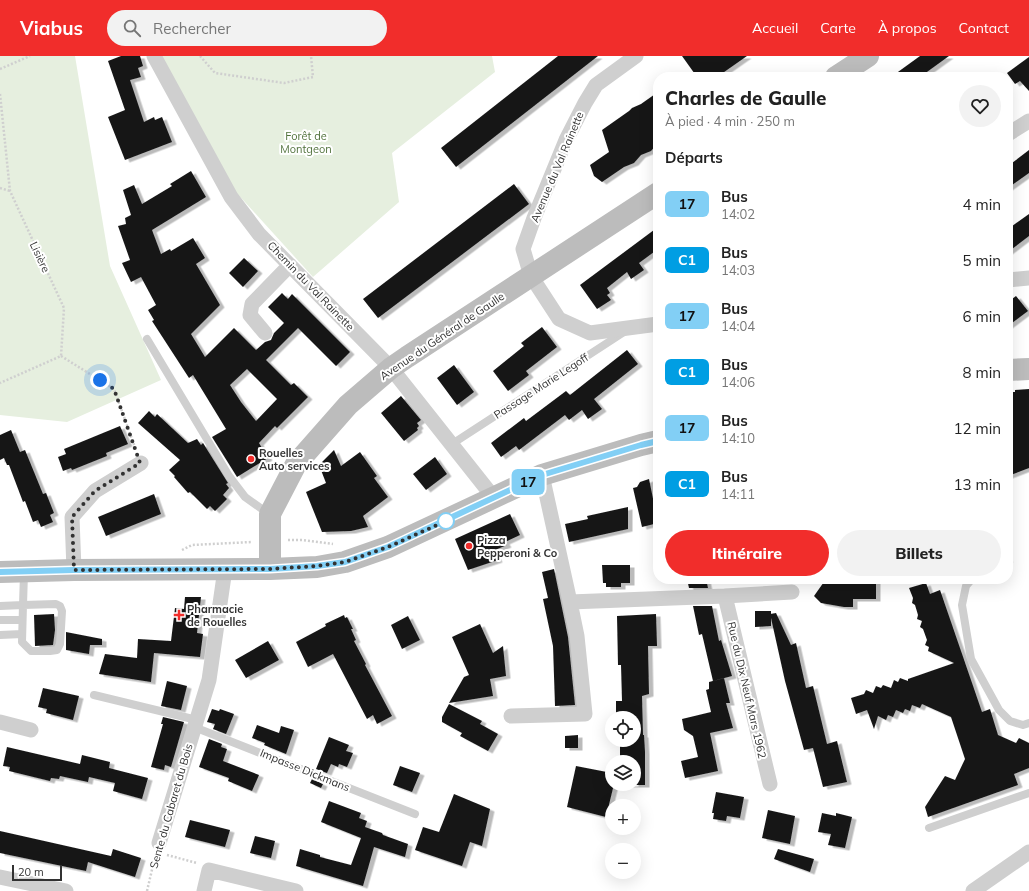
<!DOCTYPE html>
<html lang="fr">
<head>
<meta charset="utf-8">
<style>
	body { margin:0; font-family:Mulish,sans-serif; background:#f2f2f2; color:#222; height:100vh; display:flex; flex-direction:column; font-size:15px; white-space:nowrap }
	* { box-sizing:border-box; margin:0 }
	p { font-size:13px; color:#767676 }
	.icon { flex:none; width:22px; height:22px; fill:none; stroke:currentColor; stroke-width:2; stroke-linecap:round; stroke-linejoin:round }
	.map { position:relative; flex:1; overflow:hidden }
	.sheet { position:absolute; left:653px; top:16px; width:360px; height:512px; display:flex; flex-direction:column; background:#fff; border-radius:16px; box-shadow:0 4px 16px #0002 }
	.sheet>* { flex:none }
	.badge { padding:0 8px; border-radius:6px; font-size:14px; line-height:26px }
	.buttons { position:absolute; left:605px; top:655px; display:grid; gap:8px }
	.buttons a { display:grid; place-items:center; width:36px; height:36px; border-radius:50%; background:#fff; box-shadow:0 4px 16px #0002; font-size:20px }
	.scale { position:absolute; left:12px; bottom:10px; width:50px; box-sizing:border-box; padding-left:4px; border:2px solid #323232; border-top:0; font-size:11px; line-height:14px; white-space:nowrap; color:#323232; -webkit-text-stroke:3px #fff; paint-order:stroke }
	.you { position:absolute; width:20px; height:20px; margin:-10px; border:3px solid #fff; border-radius:50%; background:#1a73e8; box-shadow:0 0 0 6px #1a73e833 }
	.map>.badge { position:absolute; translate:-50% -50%; box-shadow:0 0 0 2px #fff }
	h2 { padding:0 12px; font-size:15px; line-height:36px }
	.round { display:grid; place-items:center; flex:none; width:42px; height:42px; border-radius:21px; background:#f2f2f2 }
	.head { display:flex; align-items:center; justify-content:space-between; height:68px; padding:0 12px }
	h1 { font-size:19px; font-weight:800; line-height:30px }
	.primary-button { display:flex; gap:8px; margin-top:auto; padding:8px 12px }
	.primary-button a { flex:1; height:46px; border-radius:24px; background:#f12d2b; color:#fff; font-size:16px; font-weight:800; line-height:46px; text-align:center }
	.primary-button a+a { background:#f2f2f2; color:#222 }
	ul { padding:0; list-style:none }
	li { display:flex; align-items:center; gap:12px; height:56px; padding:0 12px }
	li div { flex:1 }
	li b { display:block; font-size:15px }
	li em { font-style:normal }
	li .badge { min-width:44px; font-weight:700; text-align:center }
	header { display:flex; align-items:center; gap:24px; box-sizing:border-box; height:56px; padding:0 20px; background:#f12d2b; color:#fff }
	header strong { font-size:19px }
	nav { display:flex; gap:22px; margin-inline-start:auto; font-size:14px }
	.search { width:280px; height:36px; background:#f2f2f2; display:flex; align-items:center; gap:10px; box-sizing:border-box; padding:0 14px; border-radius:22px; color:#767676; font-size:15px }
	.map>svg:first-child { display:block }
</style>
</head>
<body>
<header>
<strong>Viabus</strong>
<div class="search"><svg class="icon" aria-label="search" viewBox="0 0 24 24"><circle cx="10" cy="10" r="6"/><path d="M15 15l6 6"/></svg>Rechercher</div>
<nav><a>Accueil</a><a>Carte</a><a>À propos</a><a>Contact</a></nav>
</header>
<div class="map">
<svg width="1029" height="835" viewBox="0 0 1029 835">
	<defs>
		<filter id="shadow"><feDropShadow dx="4.5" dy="2.5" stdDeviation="0" flood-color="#0004"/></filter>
	</defs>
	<rect width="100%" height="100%" fill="#fff"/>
	<path fill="#e6efdf" d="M 0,0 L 75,0 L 110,210 L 161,324 L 67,366 L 0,359 Z
		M 158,0 L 492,0 L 495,16 L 392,97 L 399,146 L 313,221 L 214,112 Z"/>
	<path fill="#191919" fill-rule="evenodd" filter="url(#shadow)" d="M 121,0 L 140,0 L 143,10 L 138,12 L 141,21 L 130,24 L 144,66 L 154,61 L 155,64 L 162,61 L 172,86 L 125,104 L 108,61 L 125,54 L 108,5 Z
		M 558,0 L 598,0 L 456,111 L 441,92 Z
		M 682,0 L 747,0 L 717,21 L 697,21 Z
		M 920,0 L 949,0 L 920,21 L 891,21 Z
		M 1029,1 L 1029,35 L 1020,25 L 1015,28 L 1007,17 Z
		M 658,36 L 658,87 L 651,95 L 641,99 L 634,107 L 624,111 L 602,126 L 594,120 L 590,109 L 609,96 L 602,74 L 629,55 L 632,52 L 641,48 Z
		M 1029,94 L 1029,117 L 1008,132 L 1008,110 Z
		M 191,115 L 206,141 L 152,174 L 161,198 L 170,193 L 171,195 L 193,182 L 205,202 L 196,208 L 220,249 L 191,278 L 205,301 L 234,272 L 256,294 L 265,286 L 271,284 L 274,277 L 284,267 L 268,251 L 282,237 L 288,243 L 292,238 L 350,296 L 336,310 L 298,272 L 266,304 L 291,329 L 294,327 L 308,341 L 277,372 L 275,370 L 259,387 L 268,402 L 237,421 L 212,381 L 226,373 L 193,319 L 189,322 L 152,265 L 154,264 L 148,254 L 156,249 L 141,221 L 131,226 L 122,207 L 130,204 L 118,170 L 126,168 L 125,162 L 131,159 L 123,134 L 134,129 L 142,148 L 172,130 L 170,128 ZM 247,313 L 277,343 L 256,365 L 241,346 L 230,329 Z
		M 514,128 L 529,148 L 378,262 L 363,243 Z
		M 1029,158 L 1029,180 L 1008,196 L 1008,173 Z
		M 658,171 L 658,193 L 639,207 L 644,214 L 631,223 L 627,216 L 607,232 L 610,237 L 607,239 L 611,244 L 597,253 L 580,229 Z
		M 244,202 L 258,215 L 243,231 L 229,217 Z
		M 1016,240 L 1028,255 L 1008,270 L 1008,246 Z
		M 542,271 L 557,291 L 526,315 L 529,319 L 508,335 L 493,315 L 524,290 L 521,287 Z
		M 627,294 L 638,308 L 594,343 L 602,353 L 588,363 L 582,354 L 569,364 L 565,359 L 519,394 L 516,390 L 501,401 L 491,387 L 524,362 L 526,365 L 566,335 L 570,339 Z
		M 454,309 L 474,336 L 457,349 L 437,322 Z
		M 1029,333 L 1029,412 L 1008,420 L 1008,336 L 1015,336 L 1015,334 Z
		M 401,340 L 421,364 L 417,367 L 419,370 L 417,372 L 418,374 L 404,385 L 381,357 Z
		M 149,355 L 155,361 L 157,358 L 188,387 L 197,383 L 201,389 L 203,387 L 228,427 L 226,428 L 229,432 L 223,439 L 227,443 L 215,455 L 210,450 L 207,453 L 190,436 L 188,437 L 174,421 L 175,420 L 169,414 L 180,404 L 138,367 Z
		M 120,370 L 128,388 L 106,397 L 107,400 L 72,414 L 71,412 L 63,415 L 58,401 L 66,398 L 64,393 Z
		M 11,374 L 20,396 L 25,394 L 43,438 L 46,437 L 54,457 L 50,459 L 53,466 L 41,471 L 38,464 L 33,466 L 25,445 L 23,446 L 9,409 L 7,409 L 4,402 L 0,404 L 0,379 Z
		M 334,394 L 341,410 L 360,396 L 377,420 L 374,422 L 388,441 L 363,460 L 368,471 L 351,475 L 322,476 L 306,436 L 326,427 L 319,409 Z
		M 435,401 L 447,418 L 426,434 L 413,418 Z
		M 649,423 L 658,467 L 642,471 L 633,432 L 637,431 L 640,426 Z
		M 154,438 L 161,458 L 106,480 L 98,461 Z
		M 628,451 L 628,473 L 569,486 L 565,468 L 588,463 L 587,460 Z
		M 510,458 L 520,479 L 505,486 L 507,489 L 495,494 L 494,495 L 498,504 L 468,514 L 455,483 Z
		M 602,509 L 630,509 L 630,527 L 621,527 L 621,531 L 606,531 L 606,527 L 603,527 Z
		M 554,513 L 568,581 L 575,649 L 555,650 L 553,590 L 543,543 L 548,542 L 542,516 Z
		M 687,523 L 706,523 L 708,532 L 689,532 Z
		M 826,523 L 876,523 L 876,543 L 853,543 L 853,551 L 844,551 L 821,547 L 814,540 Z
		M 926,527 L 930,538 L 940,534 L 982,656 L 990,653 L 998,679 L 1016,687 L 1019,682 L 1029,687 L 1029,712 L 1014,718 L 1018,729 L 928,761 L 925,751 L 945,720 L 955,724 L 965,703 L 951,661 L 922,648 L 920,652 L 912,649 L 910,655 L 905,653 L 903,657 L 896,654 L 893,661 L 888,659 L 886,664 L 878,660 L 874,673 L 867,654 L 856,658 L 851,642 L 864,638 L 866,634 L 873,637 L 876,630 L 881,632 L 883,629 L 891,632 L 894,624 L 898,626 L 900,622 L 908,625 L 908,623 L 954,607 L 928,595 L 929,591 L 925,589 L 927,584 L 923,573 L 920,571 L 922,565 L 917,563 L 918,559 L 915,549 L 912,547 L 913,542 L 909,532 Z
		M 185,541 L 201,541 L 197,577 L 203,578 L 200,601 L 154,597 L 151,626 L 99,618 L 105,598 L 137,602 L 138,583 L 171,585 L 175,552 L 184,553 Z
		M 693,550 L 712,550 L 719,585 L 721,584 L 732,620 L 713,625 L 702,578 L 699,579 Z
		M 755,555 L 771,555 L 771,558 L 776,557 L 791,589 L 796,587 L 806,632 L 813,630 L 827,688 L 837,685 L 847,726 L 823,731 L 813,692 L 804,694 L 785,625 L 771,562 L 771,570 L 755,571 Z
		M 54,558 L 55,574 L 53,589 L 35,590 L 34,559 Z
		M 656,558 L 657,590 L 648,590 L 649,638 L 642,640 L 643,679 L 644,679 L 645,696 L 645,729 L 620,729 L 634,728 L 634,706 L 620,706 L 620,684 L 634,684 L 634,662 L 616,662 L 616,645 L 622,645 L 621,609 L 618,609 L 617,560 Z
		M 344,559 L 345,562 L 347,561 L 353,573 L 351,573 L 356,584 L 354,585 L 366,608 L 365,609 L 392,660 L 377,668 L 373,659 L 367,663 L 333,598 L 308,611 L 296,586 L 326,570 L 325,568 Z
		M 408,560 L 420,584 L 402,593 L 391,569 Z
		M 480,568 L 493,597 L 503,590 L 506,620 L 490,623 L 493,640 L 449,647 L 464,621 L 469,619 L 452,581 Z
		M 66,576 L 102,583 L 102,589 L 90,589 L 89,598 L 66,594 Z
		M 268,585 L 279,604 L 246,622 L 235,604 Z
		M 724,622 L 730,647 L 726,647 L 733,672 L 710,677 L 718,715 L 685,722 L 681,705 L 698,701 L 693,680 L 684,674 L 682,663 L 711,656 L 706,634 L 709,633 L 709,626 Z
		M 167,625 L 187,630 L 181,654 L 161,650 Z
		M 43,632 L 79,640 L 73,664 L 46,657 L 47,653 L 38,651 Z
		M 449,648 L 482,665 L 480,668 L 498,678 L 488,695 L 460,680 L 462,677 L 442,666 L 442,661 Z
		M 212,653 L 219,655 L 220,653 L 234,658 L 226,678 L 213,673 L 215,668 L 207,666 Z
		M 163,661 L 184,666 L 171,711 L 165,709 L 164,714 L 151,711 L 163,668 L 161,668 Z
		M 257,669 L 279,677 L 281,670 L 294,674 L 286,698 L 264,689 L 265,687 L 252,682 Z
		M 578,679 L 578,692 L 565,692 L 565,680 Z
		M 329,681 L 349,689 L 346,695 L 353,697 L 347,711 L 339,708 L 338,711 L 331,708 L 327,717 L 316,713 Z
		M 209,683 L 222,688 L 221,691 L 227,693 L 223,705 L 259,719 L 252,735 L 228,725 L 229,722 L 199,711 Z
		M 7,691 L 80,708 L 82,699 L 110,706 L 109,712 L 148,722 L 142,743 L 113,735 L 115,727 L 89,721 L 88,726 L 60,720 L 59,723 L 51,722 L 50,725 L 9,715 L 10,711 L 3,710 Z
		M 400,710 L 420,717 L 412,736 L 393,729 Z
		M 576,710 L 612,717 L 612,728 L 614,728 L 606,761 L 567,751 Z
		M 312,723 L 323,728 L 321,732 L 310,727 Z
		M 716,736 L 744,741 L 740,762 L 727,760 L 726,765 L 713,763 L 714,757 L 712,757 Z
		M 454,738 L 490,753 L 482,790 L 470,786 L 462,810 L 415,794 L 423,771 L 439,776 Z
		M 329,745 L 361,757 L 359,762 L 367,765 L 365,771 L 382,777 L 383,779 L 408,788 L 405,801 L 374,791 L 363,830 L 296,810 L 300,793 L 320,799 L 320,801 L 351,809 L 361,782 L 321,766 Z
		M 768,754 L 795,760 L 790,788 L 762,782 Z
		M 822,757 L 836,760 L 836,757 L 852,761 L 845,792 L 828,789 L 831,778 L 818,776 Z
		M 190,764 L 230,774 L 225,791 L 185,781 Z
		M 0,775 L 111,800 L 113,793 L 141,802 L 135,821 L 88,806 L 86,815 L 0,797 Z
		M 255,780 L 275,785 L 271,802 L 250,797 Z
		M 778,793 L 814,803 L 810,816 L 774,803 Z"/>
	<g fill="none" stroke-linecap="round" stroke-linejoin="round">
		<path stroke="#cfcfcf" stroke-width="2.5" stroke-dasharray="2 2" stroke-linecap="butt" d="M 200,0 L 215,17 L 284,27 L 313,21 L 311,0
			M 0,13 L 30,0
			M 0,38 L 10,135 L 64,252 L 61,300 L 0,327
			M 0,132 L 10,135
			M 61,300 L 114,333 L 136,394
			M 288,484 L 302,484 L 333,488
			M 182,494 L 192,489 L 252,486
			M 167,799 L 197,807
			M 147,835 L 155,801"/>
		<path stroke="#cfcfcf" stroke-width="8" d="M 147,283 L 229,420 L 245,441 L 269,458
			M 452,388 L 624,276
			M 1008,507 L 1009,506
			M 972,523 L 966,530 L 962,549 L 971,603 L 999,654 L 1010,665 L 1023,669 L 1029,667
			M 56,548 L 60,550 L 62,555 L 60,588 L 57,594 L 50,595 L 31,595 L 22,586 L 23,549 Z
			M 0,550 L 23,549 L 24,517
			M 0,564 L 22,564
			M 0,579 L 22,578
			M 94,639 L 197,664
			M 194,671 L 415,758
			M 929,772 L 1029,737"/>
		<path stroke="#cfcfcf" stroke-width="15" d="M 154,0 L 231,141 L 259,178 L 391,312 L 494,442
			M 636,0 L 596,29 L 585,47 L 566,84 L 534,162 L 523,193 L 531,220 L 559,263 L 590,277 L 658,268
			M 1008,78 L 1029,65
			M 1008,224 L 1029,222
			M 265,277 L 250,259 L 252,248 L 290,209
			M 542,419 L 570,546 L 725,540 L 770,728
			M 74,514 L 72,461 L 95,435 L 141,407
			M 725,540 L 792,536
			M 511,660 L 585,658 L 577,580 L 570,546
			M 0,666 L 31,674
			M 159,787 L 209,624 L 225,513
			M 0,821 L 66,835
			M 204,835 L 209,814 L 296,835
			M 973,835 L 1029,796"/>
		<path stroke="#bcbcbc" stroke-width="22" d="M 836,21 L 868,0
			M 1008,314 L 1029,313
			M 270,513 L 270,458 L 296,408 L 348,349 L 391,312 L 407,301 L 658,137
			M 0,516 L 74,514 L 270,513 L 317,511 L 345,506 L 388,491 L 542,419 L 641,389 L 658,385"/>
	</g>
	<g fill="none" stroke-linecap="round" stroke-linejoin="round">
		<g stroke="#fff" stroke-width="9">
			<path id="line" d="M 0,516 L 74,514 L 270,513 L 317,510 L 345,506 L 388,491 L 542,419 L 641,389 L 658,385"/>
		</g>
		<use href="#line" stroke="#82cff5" stroke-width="6"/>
		<path stroke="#323232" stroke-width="4" stroke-dasharray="0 7.2" d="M 100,324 L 114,333 L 140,407 L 95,435 L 72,461 L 74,514 L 270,513 L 317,510 L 345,506 L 388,491 L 446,465"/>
	</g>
	<g fill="#f12d2b" stroke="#fff" stroke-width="1.5">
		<circle cx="251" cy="403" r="4"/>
		<circle cx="469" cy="490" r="4"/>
		<path d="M177 553h4v4h4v4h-4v4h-4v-4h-4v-4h4z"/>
	</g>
	<circle fill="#fff" stroke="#82cff5" stroke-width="2" cx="446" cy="465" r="8"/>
	<g text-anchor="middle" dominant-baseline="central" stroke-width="4" stroke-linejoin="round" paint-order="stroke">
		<g font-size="11" fill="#50713b" stroke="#fff">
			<text x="306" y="80">Forêt de<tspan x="306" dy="13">Montgeon</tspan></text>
		</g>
		<g font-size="11" fill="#323232" stroke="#fff">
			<text transform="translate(557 111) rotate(-67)">Avenue du Val Rainette</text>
			<text transform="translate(40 201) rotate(65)">Lisière</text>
			<text transform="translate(311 230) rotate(46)">Chemin du Val Rainette</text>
			<text transform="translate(442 280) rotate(-34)">Avenue du Général de Gaulle</text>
			<text transform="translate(541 330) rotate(-33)">Passage Marie Legoff</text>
			<text transform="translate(747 634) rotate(77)">Rue du Dix Neuf Mars 1962</text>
			<text transform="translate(305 714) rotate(22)">Impasse Dickmans</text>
			<text transform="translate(171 750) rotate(-74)">Sente du Cabaret du Bois</text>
		</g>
		<g font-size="11" font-weight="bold" fill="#323232" stroke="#fff" text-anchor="start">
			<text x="259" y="397">Rouelles<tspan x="259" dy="13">Auto services</tspan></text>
			<text x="477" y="484">Pizza<tspan x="477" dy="13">Pepperoni &amp; Co</tspan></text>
			<text x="187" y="553">Pharmacie<tspan x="187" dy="13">de Rouelles</tspan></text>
		</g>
	</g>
</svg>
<div class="buttons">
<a><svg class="icon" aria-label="locate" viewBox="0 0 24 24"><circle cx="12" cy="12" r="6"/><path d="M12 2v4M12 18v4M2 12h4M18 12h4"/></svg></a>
<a><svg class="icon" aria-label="layers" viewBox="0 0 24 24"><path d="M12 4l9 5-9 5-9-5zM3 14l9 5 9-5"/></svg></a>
<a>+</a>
<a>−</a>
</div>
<div class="scale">20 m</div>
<div class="you" style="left:100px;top:324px"></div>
<b class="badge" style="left:528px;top:426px;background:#82cff5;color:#111">17</b>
<section class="sheet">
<div class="head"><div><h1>Charles de Gaulle</h1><p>À pied · 4 min · 250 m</p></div><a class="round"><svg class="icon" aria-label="heart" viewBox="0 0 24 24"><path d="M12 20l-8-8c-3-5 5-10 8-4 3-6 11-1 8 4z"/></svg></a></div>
<h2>Départs</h2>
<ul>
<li><span class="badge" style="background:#82cff5;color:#111">17</span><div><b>Bus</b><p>14:02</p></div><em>4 min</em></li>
<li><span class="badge" style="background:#009ee3;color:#fff">C1</span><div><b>Bus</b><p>14:03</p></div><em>5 min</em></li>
<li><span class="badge" style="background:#82cff5;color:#111">17</span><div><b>Bus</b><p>14:04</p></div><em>6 min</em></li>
<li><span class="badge" style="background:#009ee3;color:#fff">C1</span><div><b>Bus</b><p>14:06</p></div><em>8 min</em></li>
<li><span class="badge" style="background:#82cff5;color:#111">17</span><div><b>Bus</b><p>14:10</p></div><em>12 min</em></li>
<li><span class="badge" style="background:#009ee3;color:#fff">C1</span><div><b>Bus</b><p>14:11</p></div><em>13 min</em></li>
</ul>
<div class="primary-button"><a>Itinéraire</a><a>Billets</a></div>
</section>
</div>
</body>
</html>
